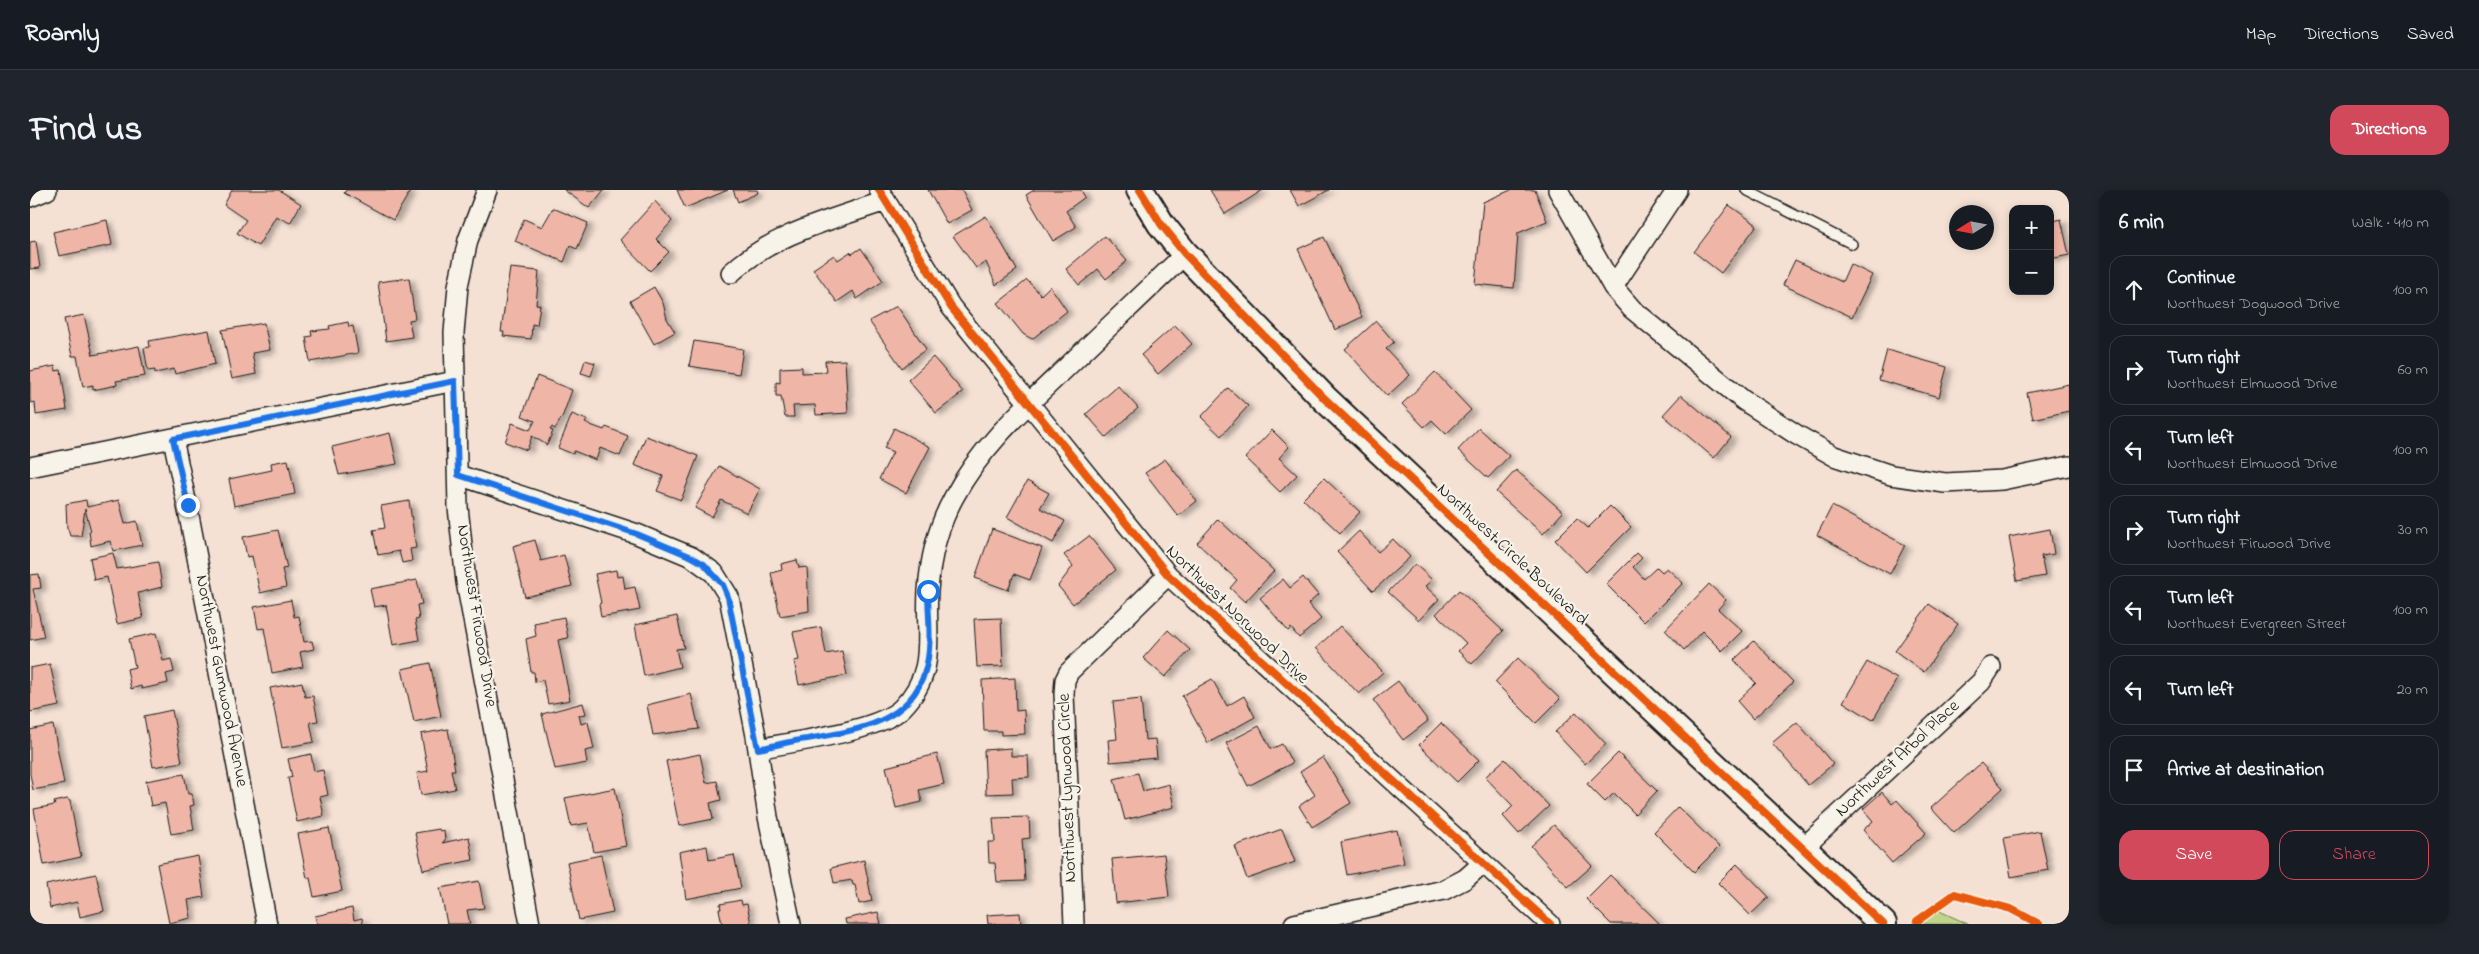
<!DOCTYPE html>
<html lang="en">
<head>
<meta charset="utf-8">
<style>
	:root { --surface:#171b24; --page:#20242c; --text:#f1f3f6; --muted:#9ea1a6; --line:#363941; --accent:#d1495b }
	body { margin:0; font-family:"Indie Flower",sans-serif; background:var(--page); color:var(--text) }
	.controls { position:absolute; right:15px; top:15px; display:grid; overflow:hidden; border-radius:10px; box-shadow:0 2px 8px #0003 }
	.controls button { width:45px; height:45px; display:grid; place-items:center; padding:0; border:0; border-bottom:1px solid var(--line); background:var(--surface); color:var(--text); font:25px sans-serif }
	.compass { position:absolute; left:1919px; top:15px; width:45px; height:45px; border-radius:50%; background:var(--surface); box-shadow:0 2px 8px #0003; rotate:259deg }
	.stop { position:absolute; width:15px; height:15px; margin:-11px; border:4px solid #1a73e8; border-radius:50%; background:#fff }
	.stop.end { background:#1a73e8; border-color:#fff; box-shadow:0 1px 5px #0008 }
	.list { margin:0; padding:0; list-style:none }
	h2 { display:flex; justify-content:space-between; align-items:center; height:65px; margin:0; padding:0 20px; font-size:21px }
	h2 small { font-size:16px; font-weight:400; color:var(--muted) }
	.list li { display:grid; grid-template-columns:32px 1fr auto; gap:15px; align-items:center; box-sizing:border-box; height:70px; margin:0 10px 10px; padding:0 10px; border:1px solid var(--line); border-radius:15px }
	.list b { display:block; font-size:19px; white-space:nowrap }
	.list p { margin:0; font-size:16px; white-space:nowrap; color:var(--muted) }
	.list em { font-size:16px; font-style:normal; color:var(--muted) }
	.actions { display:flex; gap:10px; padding:15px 20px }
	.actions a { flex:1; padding:11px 0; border:1px solid var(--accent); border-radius:15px; text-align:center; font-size:18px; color:var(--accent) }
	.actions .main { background:var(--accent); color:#fff }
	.icon { flex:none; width:28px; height:28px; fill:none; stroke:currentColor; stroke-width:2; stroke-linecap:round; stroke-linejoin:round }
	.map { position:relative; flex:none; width:2039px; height:734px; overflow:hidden; border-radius:15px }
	header { display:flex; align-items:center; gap:30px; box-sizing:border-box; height:70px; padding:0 25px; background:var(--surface); border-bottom:1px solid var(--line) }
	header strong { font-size:24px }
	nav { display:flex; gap:28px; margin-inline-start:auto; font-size:18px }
	.intro { display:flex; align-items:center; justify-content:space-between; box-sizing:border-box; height:120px; padding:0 30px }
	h1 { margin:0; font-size:35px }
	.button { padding:12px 22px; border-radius:15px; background:var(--accent); color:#fff; font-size:18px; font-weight:700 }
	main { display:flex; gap:30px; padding:0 30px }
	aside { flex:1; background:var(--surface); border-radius:15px; box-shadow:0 2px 8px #0003 }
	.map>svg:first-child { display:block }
	.green { fill:#c2d488; stroke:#6f7852 }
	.building { fill:#efb6a7; stroke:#1c1c1c; filter:url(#shadow) }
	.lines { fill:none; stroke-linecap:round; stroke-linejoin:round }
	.lane-casing { stroke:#1c1c1c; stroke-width:12 }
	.street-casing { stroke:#1c1c1c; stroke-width:22 }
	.secondary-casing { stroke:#1c1c1c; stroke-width:30 }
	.lane { stroke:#f7f3e8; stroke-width:9 }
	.street { stroke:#f7f3e8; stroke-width:19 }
	.secondary { stroke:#f7f3e8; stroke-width:26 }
	.cycleway-casing { stroke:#f7f3e8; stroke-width:11 }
	.cycleway { stroke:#e8590c; stroke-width:8 }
	.route { stroke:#1a73e8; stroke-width:6 }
	.labels { text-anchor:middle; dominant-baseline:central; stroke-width:4.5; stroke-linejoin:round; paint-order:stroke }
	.street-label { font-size:18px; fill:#1c1c1c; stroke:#f7f3e8 }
</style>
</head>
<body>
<header>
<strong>Roamly</strong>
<nav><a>Map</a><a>Directions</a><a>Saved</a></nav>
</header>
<div class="intro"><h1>Find us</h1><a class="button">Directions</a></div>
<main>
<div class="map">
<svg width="2039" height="734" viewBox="0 0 2039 734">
	<defs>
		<filter id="shadow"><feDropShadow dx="5.5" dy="3" stdDeviation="2.5" flood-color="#0004"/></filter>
	</defs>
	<rect width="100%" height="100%" fill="#f5e1d4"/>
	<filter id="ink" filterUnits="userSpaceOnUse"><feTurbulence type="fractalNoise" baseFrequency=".02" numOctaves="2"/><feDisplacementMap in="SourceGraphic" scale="10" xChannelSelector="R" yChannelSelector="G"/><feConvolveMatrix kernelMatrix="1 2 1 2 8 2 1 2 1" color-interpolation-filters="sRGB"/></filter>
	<g filter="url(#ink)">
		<!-- green -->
		<path class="green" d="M1905 719 1938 734H1890Z"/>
		<!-- building -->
		<path class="building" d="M202 0H249L271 14 260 33 246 26 228 56 207 43 216 30 194 15Z
			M316 0H381L363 30 314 3Z
			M534 0H574L559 18Z
			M647 0H698L655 18Z
			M703 0H727L728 3 708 12Z
			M898 0H932L942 20 917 34Z
			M1004 0H1051L1055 7 1036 21 1046 37 1023 51 996 5Z
			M1180 0H1233L1195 24Z
			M1260 0H1299L1269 16Z
			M1481 0H1505L1517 31 1488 43 1484 98 1445 94 1453 12Z
			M625 11 642 31 626 49 639 62 620 81 590 50Z
			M1699 15 1727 35 1691 83 1664 62Z
			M523 18 558 33 547 59 540 56 534 72 485 51 494 29 512 37Z
			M956 26 987 80 966 95 956 72 946 78 923 46Z
			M2031 29 2039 65 2020 69V32Z
			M77 30 82 55 29 66 23 42Z
			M1075 46 1097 71 1076 89 1068 79 1049 95 1036 79Z
			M1294 47 1332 127 1305 140 1268 59Z
			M6 51 10 78 0 79V52Z
			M831 58 853 91 827 109 823 101 807 112 783 79 804 65 808 70 820 62 822 64Z
			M1765 70 1812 92 1820 74 1842 85 1822 127 1753 95Z
			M480 78 509 81 506 114 510 115 507 135 502 134 501 149 473 146 474 142H471Z
			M379 88 385 129 379 130 382 147 356 151 348 92Z
			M997 90 1011 105 1020 96 1037 121 1002 149 993 144 968 113Z
			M624 97 633 113 637 129 645 142 624 154 600 111Z
			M867 116 896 159 872 178 839 131Z
			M54 125 63 165 109 156 115 186 86 191 87 195 63 200V195L53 197 47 166H42L34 129Z
			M1346 131 1364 152 1356 159 1380 185 1357 206 1315 159Z
			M318 132 319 137 323 136 328 163 280 172 276 147 282 146 281 141 300 139 299 136Z
			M234 133 240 160 222 163 226 184 202 189 192 140Z
			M1145 135 1162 154 1128 184 1111 165Z
			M179 140 185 174 145 184 144 179 125 183V180L118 181 114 158 120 157 119 151Z
			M664 151 713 159 709 184 659 176Z
			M1857 160 1917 177 1909 207 1849 190Z
			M903 167 933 202 906 223 878 190Z
			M555 170 565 173 561 186 551 183Z
			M815 170 818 223 786 225 785 215 763 216 764 227H755L751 206H746V192L750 193V178L772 177V183L796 182 795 171Z
			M25 176 26 181 31 180 37 220 6 225 5 212 1 213 0 210V181Z
			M1405 182 1441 220 1416 244 1402 230 1394 237 1372 214Z
			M507 186 542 200 533 225 525 239 522 237 520 240 523 241 517 255 502 246 497 260 475 252 482 233 500 240 505 231 492 226Z
			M2039 194V221L2003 229 1997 203Z
			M1088 196 1108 218 1076 247 1056 224Z
			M1198 198 1218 216 1191 246 1171 227Z
			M1651 205 1701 247 1684 268 1633 225Z
			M542 224 557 230 555 233 574 240 576 237 598 246 590 266 570 258 566 270 544 261 543 264 528 258Z
			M864 238 900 257 876 303 849 289 863 262 854 258Z
			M1449 238 1479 266 1458 288 1428 260Z
			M1242 240 1259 257 1249 268 1267 285 1250 302 1215 268Z
			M360 243 367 274 309 285 302 257Z
			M616 246 668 266 651 310 627 301 633 286 604 275Z
			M1135 269 1167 311 1148 326 1115 283Z
			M258 270 265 304 204 316 199 289 242 280 241 273Z
			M689 276 730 299 717 323 691 310 682 327 665 318Z
			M1486 280 1533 322 1513 344 1466 302Z
			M1294 288 1330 322 1310 343 1273 309Z
			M997 291 1019 303 1010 318 1035 331 1023 353 977 327Z
			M56 310 57 317 89 310 95 334 107 331 112 355 83 361 80 351 61 356 59 341H61L55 319 51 346H40L38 339H37L36 314Z
			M379 311 386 358 380 359 382 371 372 373 369 361 348 365 343 340 355 338 351 316Z
			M1580 316 1601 337 1556 382 1525 350 1547 328 1558 338Z
			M1802 316 1875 355 1860 384 1787 345Z
			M1188 329 1244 381 1215 412 1200 398 1207 390 1167 353Z
			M962 339 1012 358 1000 390 984 384 978 400 945 388Z
			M2020 339 2024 364 2011 366 2015 386 1987 391 1979 347Z
			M248 340 257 378 252 379 256 397 230 403 222 366 217 367 213 347Z
			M1329 341 1348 362 1363 349 1380 367 1343 401 1307 362Z
			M1059 346 1086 380 1043 414 1028 396 1043 376 1034 365Z
			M505 350 511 371 534 365 542 396 495 407 483 356Z
			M83 363 87 379 128 372 132 397 108 403 113 428 87 434 77 387 64 390 60 368Z
			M1607 363 1612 368 1603 377 1614 389 1627 377 1632 382 1637 378 1653 393 1614 432 1576 394Z
			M767 370 769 378 777 377 779 421 750 426 741 383 752 380 751 374Z
			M1385 374 1402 390 1395 396 1409 409 1389 430 1358 402Z
			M586 380 587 387 593 386 595 399 605 397 610 420 571 427 569 414 571 413 565 384Z
			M9 384 11 398 3 399 14 447 0 450V385Z
			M1273 387 1288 405 1278 414 1291 429 1269 448 1261 438 1258 441 1230 408 1253 389 1260 398Z
			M387 390 392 414 387 415 389 429 385 430 389 450 363 455 356 415 344 417 340 399Z
			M1679 394 1696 410 1688 419 1712 441 1692 461 1672 441 1654 460 1635 440Z
			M1429 400 1473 441 1442 474 1428 461 1436 453 1406 424Z
			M261 410 264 427 269 426 274 452 282 451 284 459 270 462 273 477 242 483 234 438 228 439 224 417Z
			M1899 414 1928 434 1894 482 1865 461Z
			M647 426 654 458 646 459 650 477 614 486 605 435Z
			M534 427 538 448 528 450 540 510 518 514 513 490 505 492 504 482H501L496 449 506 446 504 433Z
			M971 428 973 476 947 477 944 429Z
			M1310 436 1353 482 1329 504 1286 458Z
			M791 437 796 464 812 461 817 485 769 495 764 471 769 470 763 442Z
			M1138 440 1160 460 1135 487 1113 468Z
			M126 443 133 471 141 469 144 482 136 484 138 493 112 499 111 496 101 499 97 479 105 477 99 449Z
			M1724 451 1763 492 1723 529 1707 511 1726 493 1704 470Z
			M1488 468 1530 509 1506 533 1465 492Z
			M1837 472 1867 489 1843 530 1813 512Z
			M400 473 411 526 384 532 372 479Z
			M20 474 29 516 0 522V478Z
			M985 488 986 521 994 520 995 544 971 545V541H954L952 490Z
			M1182 489 1197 516 1214 506 1225 527 1178 553 1152 506Z
			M1368 491 1398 531 1373 550 1343 510Z
			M272 492 275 507 283 506 288 531 280 532 284 552 252 558 240 498Z
			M661 504 669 539 623 545 617 515Z
			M1111 509 1115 550 1125 549 1127 568 1080 572 1078 550 1087 549 1083 512Z
			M553 513 556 524 549 525 551 534 558 532 564 559 555 561 557 573 525 579 512 524Z
			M142 520 152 572 123 577 114 526Z
			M1546 522 1576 554 1555 574 1525 542Z
			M1767 532 1803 574 1778 595 1742 553Z
			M1411 533 1449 570 1427 592 1389 555Z
			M23 535 34 594 3 600 0 584V540Z
			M1229 536 1241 559 1252 554 1262 573 1218 596 1196 553Z
			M418 539 425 580H421L425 599 391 605 387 583 398 581 391 544Z
			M981 558V566H998L999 587 982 588 983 603 956 604 954 560Z
			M1588 563 1627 601 1605 624 1584 603 1575 612 1557 594Z
			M281 564 284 582 293 580 298 605 290 607 294 626 267 632 258 588 262 587 258 569Z
			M670 564 676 593 687 591 691 610 680 613 683 629 649 636 636 571Z
			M907 564 914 594 889 600 892 612 866 618 856 577Z
			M1293 567 1321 613 1282 637 1269 616 1285 605 1270 582Z
			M1475 569 1519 616 1489 644 1473 626 1483 616 1455 587Z
			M1951 573 1973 598 1924 643 1901 618Z
			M1108 583 1113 601 1139 594 1144 617 1095 630 1084 589Z
			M154 584 158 604H162L164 615 160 616 164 640 141 644 135 613 121 616 116 591Z
			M585 598 596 656 564 662 558 633 541 636 535 608Z
			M1852 602 1862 614 1867 610 1896 643 1862 673 1833 640 1843 631 1833 619Z
			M37 609 40 611 51 667 14 675 4 619 25 615 24 612Z
			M1648 617 1689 657 1664 682 1624 642Z
			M999 627 1000 648 992 649 995 691 967 692 965 673H959L958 652H965L963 628Z
			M1524 635 1562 676 1538 697 1501 656Z
			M299 638 312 701 284 707 280 688H277L268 644Z
			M409 639 410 641 414 640 415 650 412 653 439 647 443 670 393 680 385 643Z
			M1252 639 1265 672 1217 689 1205 656Z
			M1367 640 1374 673 1317 685 1311 652Z
			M2010 641 2018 680 1981 687 1974 648Z
			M677 656 679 670 704 665 711 698 656 709 649 662Z
			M1134 664 1139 707 1086 713 1082 669Z
			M571 665 583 723 549 730 537 672Z
			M168 666 174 707 158 710 161 728 139 733 127 674Z
			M834 670 842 711 829 714 825 695H823L822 690 804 693 801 678Z
			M1707 674 1739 707 1720 725 1688 693Z
			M66 684 74 721 50 727 47 712 20 718 16 695Z
			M1580 685 1630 734H1581L1556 709Z
			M449 691 454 718 437 720 440 734H417L410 698Z
			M711 710 712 715 717 714 721 734H692L689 719H691L690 714Z
			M322 718 324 730 332 728 333 734H287L285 726Z
			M848 722 851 734H816L815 729Z
			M990 723 991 734H958L957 725Z"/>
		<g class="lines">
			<!-- lane casing -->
			<g class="lane-casing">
				<path id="lane" d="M1716 0 1822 54"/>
			</g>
			<!-- street casing -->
			<g class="street-casing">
				<path id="street" d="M457 0 438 50 428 96 424 143 428 317 436 392 500 734
					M849 0 921 117 1138 385 1520 734
					M1528 0 1583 97 1602 119 1713 210 1767 245 1804 266 1861 285 1915 293 1972 290 2039 276
					M0 7 17 0
					M701 83C744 43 801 30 855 11
					M1583 97 1647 0
					M143 249 157 315 237 734
					M0 277 425 191
					M428 285 607 344 662 367 684 383 699 407 726 546 738 627 761 734
					M728 559C764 551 848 542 872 518 908 482 895 446 898 401 900 369 908 336 924 307 951 256 996 216 1037 177 1076 139 1116 102 1155 64
					M1772 659 1951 492 1961 477
					M1044 734 1034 504 1035 490 1039 482 1138 385
					M1264 734 1414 700 1435 689 1452 674"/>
			</g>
			<!-- secondary casing -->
			<g class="secondary-casing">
				<path id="secondary" d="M1110 0 1131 34 1155 64 1295 209 1853 734"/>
			</g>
			<!-- lane -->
			<use href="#lane" class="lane"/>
			<!-- street -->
			<use href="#street" class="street"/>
			<!-- secondary -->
			<use href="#secondary" class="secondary"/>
			<!-- cycleway casing -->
			<g class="cycleway-casing">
				<path id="cycleway" d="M849 0 921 117 1138 385 1520 734
					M1110 0 1131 34 1155 64 1295 209 1853 734
					M1887 731 1925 704 1981 719 2009 734"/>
			</g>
			<!-- cycleway -->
			<use href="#cycleway" class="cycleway"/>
		</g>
	</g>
	<g class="lines" filter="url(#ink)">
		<!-- route -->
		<path class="route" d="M158 315 143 249 425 191 428 285 607 344 662 367 674 374 693 395 698 407 728 559C744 556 760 551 777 549 823 541 880 534 895 481 903 456 898 427 898 401"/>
	</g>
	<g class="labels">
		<!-- street labels -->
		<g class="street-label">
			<text transform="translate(1482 365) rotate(43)">Northwest Circle Boulevard</text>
			<text transform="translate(1207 425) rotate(44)">Northwest Norwood Drive</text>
			<text transform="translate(446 426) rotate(81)">Northwest Firwood Drive</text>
			<text transform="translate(191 491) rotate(79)">Northwest Gumwood Avenue</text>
			<text transform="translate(1868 569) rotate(-43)">Northwest Arbol Place</text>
			<text transform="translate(1038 598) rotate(-92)">Northwest Lynwood Circle</text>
		</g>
	</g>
</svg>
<div class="controls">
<button>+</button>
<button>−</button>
</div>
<svg class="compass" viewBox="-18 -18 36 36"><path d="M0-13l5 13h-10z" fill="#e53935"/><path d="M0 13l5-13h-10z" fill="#9ea1a6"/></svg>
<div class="stop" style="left:898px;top:401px"></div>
<div class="stop end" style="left:158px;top:315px"></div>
</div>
<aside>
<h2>6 min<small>Walk · 410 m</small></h2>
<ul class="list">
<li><svg class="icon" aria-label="ahead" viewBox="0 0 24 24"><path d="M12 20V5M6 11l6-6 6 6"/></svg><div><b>Continue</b><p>Northwest Dogwood Drive</p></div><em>100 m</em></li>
<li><svg class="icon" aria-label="right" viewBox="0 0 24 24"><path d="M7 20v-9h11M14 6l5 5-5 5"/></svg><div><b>Turn right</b><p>Northwest Elmwood Drive</p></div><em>60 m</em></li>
<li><svg class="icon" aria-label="left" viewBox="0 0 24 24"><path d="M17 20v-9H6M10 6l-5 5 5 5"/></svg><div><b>Turn left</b><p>Northwest Elmwood Drive</p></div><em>100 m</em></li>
<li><svg class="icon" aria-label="right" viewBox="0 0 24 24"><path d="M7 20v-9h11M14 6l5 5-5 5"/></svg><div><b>Turn right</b><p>Northwest Firwood Drive</p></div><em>30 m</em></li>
<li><svg class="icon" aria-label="left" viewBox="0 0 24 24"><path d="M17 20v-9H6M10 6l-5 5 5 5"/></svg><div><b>Turn left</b><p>Northwest Evergreen Street</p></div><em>100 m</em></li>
<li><svg class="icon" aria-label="left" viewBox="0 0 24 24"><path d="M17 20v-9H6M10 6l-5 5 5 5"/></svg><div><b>Turn left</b></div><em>20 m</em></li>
<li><svg class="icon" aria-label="arrive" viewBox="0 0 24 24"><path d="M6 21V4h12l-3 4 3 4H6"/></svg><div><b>Arrive at destination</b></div></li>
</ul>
<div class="actions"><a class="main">Save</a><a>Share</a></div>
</aside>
</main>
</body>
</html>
